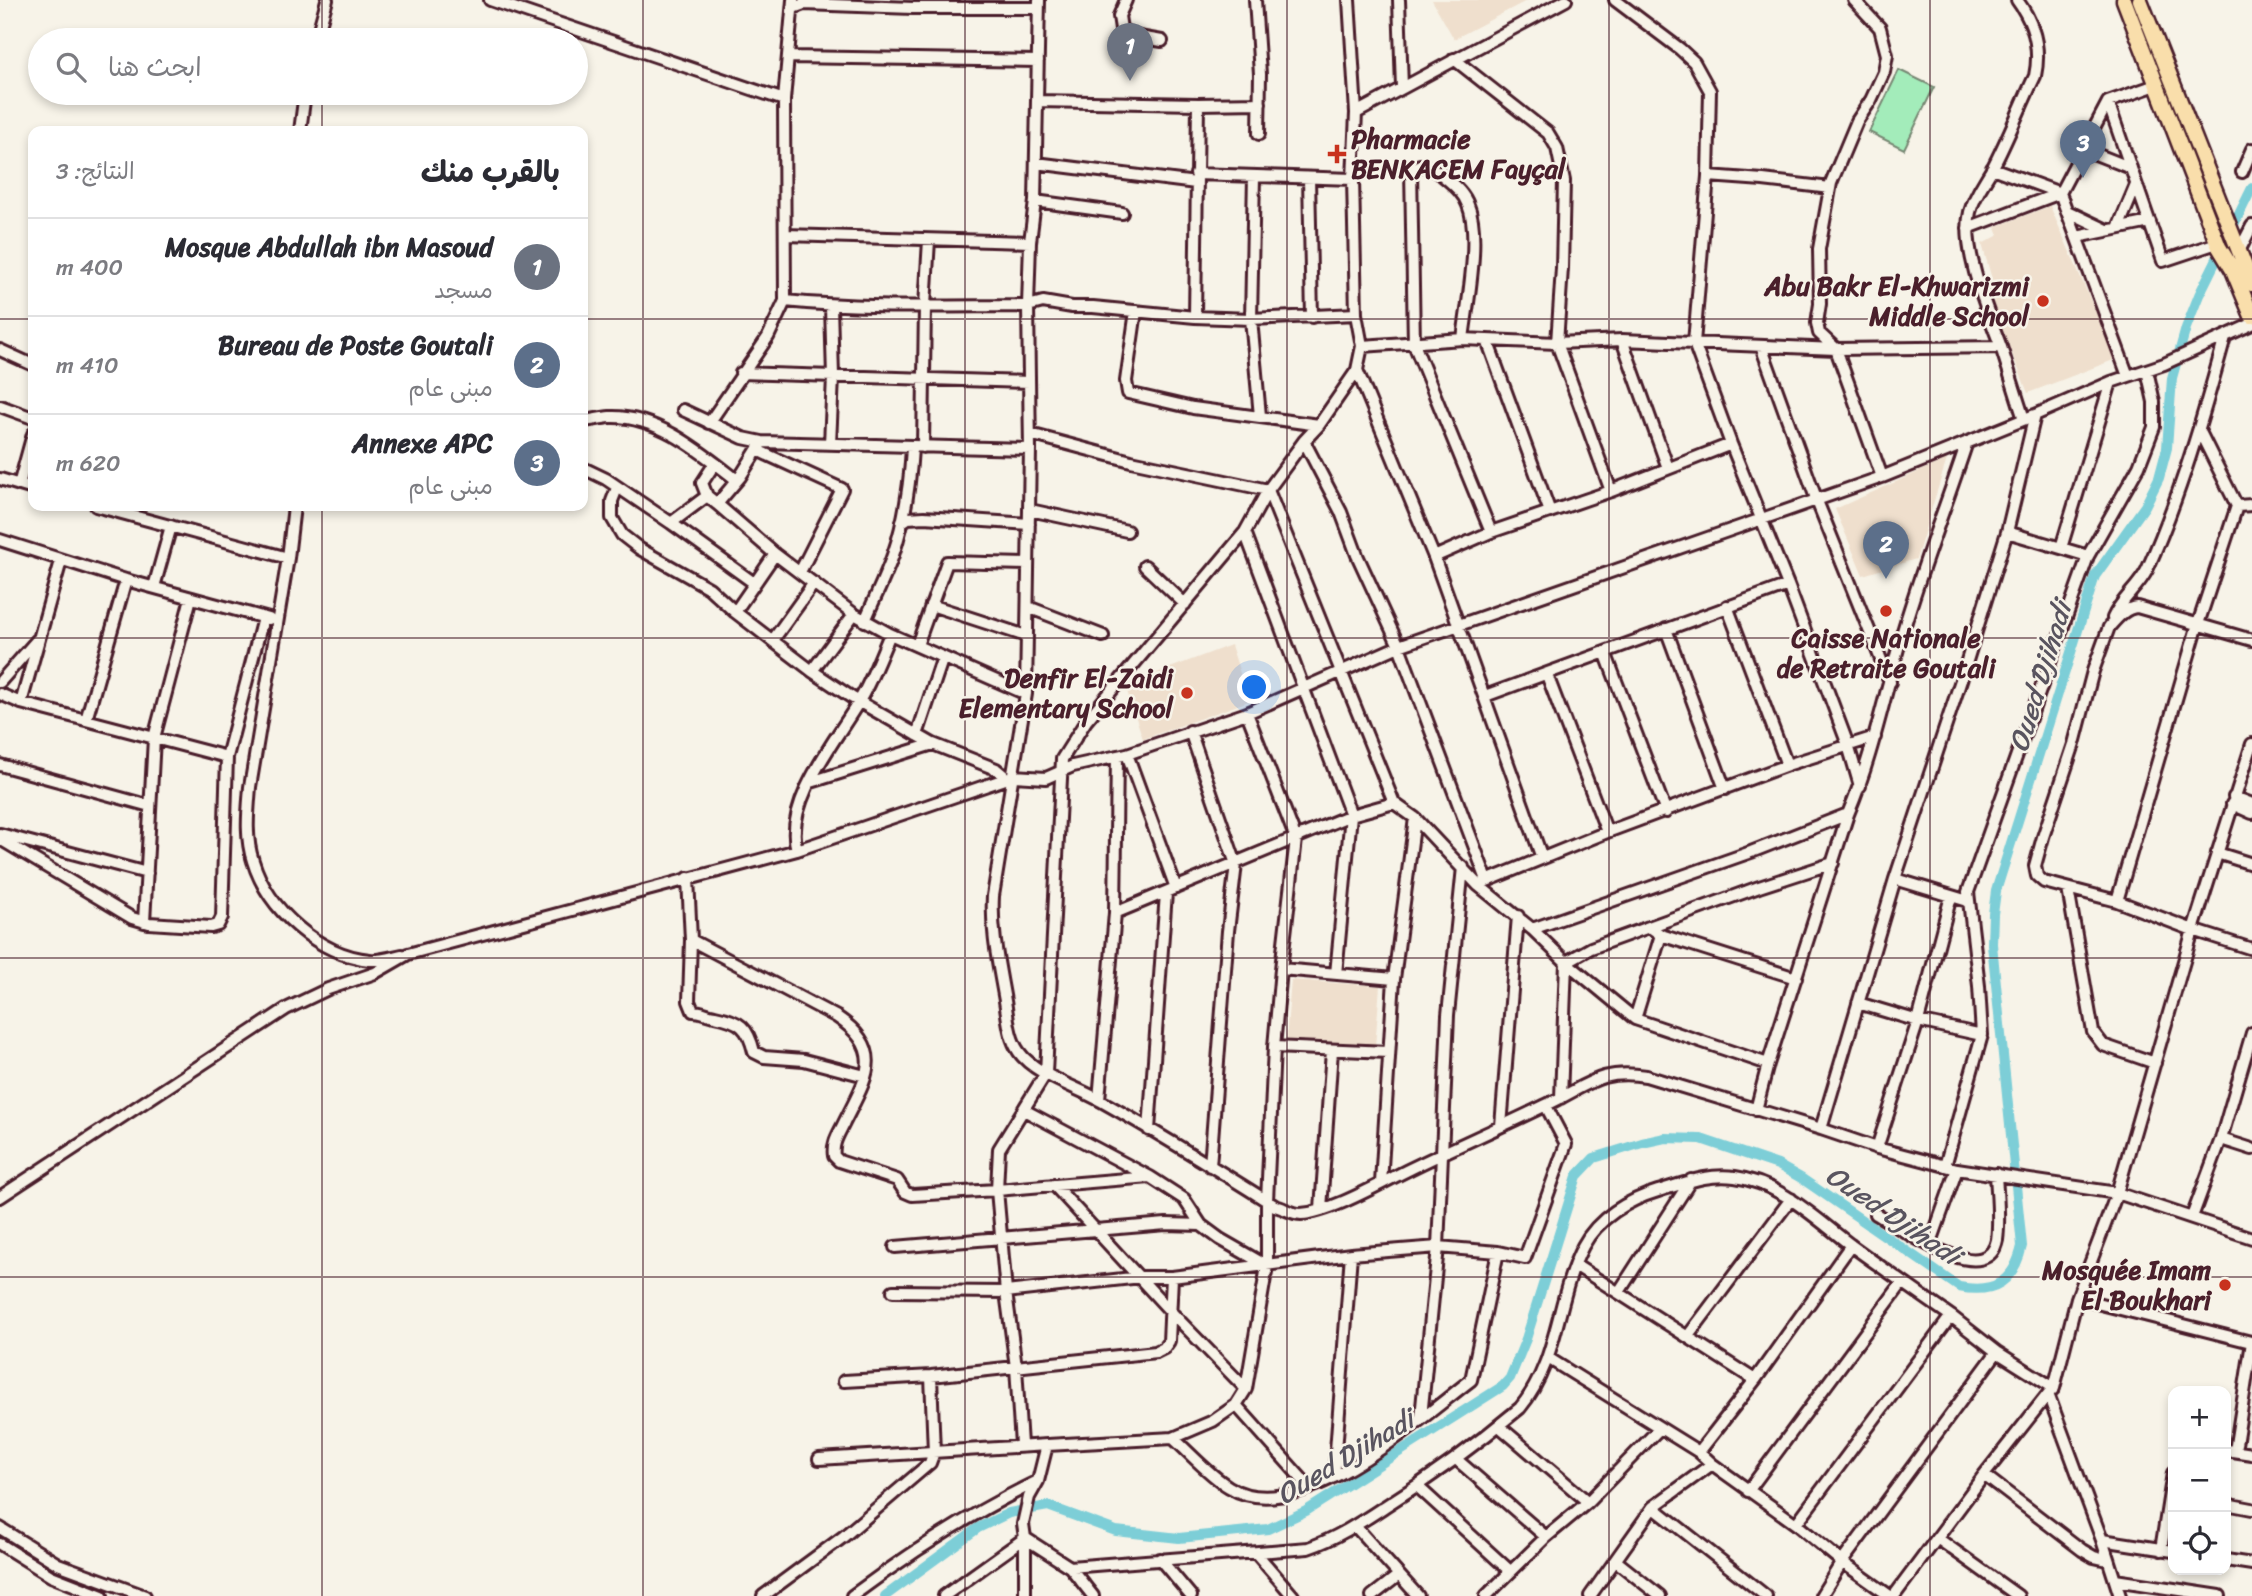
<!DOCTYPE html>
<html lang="ar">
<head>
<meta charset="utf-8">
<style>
	:root { --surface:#fff; --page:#f2f2f3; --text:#2b2b33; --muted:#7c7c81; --line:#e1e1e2; --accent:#c8321e }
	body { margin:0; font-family:Sriracha,"Playpen Sans Arabic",sans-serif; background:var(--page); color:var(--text); direction:rtl }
	.controls { position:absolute; right:21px; bottom:21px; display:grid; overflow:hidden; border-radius:14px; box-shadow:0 4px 10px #0003 }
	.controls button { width:63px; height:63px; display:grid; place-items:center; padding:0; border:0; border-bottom:2px solid var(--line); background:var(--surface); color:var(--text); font:35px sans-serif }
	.you { position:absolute; left:1255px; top:688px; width:24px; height:24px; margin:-18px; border:5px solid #fff; border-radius:50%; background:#1a73e8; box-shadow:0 0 0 10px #1a73e833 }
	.badge { display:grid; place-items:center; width:46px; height:46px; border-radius:50%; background:var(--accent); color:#fff; font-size:23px; font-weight:700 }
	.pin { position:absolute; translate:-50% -58px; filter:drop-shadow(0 2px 4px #0008) }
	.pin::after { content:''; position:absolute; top:37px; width:24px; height:21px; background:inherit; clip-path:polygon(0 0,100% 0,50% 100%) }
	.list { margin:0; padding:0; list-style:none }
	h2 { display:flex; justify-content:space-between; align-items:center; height:91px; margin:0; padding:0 28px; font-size:30px }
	h2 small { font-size:23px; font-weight:400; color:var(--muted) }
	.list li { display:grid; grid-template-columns:46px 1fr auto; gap:21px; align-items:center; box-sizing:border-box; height:98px; padding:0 28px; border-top:2px solid var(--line) }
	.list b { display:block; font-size:26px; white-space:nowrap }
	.list p { margin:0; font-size:23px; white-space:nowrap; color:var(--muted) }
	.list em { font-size:23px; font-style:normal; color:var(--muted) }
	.icon { flex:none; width:38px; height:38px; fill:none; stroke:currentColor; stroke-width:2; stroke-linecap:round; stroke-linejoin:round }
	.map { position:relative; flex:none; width:2252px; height:1596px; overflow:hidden; direction:ltr }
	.search { position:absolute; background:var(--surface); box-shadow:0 4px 10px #0003; left:28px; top:28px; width:560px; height:77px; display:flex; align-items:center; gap:18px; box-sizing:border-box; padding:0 24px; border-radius:38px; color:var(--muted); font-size:26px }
	.panel { position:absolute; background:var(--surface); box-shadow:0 4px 10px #0003; left:28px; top:126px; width:560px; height:385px; border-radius:14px; direction:rtl }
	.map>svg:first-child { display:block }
	.built { fill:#efdfcd }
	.green { fill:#a3ecba; stroke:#768672; stroke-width:2 }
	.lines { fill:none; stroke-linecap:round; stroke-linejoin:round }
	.canal { stroke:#7dced7; stroke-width:10 }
	.minor-casing { stroke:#4a1f2b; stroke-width:16 }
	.major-casing { stroke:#4a1f2b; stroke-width:19 }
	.minor { stroke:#f7f3e8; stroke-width:10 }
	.major { stroke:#f9deab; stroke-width:14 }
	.grid { fill:none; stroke:#4a1f2b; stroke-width:2; stroke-opacity:0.55 }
	.poi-dot { fill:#c8321e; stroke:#f7f3e8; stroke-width:2.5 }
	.labels { text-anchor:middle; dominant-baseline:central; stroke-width:5; stroke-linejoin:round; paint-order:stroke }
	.poi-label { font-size:26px; font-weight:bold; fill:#4a1f2b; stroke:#f7f3e8; text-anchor:end }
	.water-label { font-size:28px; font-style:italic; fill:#59545f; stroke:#f7f3e8 }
</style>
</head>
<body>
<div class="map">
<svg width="2252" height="1596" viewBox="0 0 2252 1596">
	<rect width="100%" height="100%" fill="#f7f3e8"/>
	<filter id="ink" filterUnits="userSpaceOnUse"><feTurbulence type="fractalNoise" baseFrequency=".0143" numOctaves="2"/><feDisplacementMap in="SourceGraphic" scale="14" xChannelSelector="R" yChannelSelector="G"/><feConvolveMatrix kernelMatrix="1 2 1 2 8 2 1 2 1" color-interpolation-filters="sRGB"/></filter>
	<g filter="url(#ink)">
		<!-- built -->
		<path class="built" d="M1432 0H1528L1454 39Z
			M2050 206 2116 359 2028 393 1992 304 1997 297 1982 244 1999 235 1995 227Z
			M1947 459 1916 559 1863 575 1835 509Z
			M1231 645 1249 701 1143 739 1125 685Z
			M1291 980 1380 986 1375 1047 1286 1041Z"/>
		<!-- green -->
		<path class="green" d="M1899 70 1934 87 1904 149 1869 132Z"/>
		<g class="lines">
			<!-- canal -->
			<path class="canal" d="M885 1596 978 1528 1009 1513 1048 1506 1116 1531 1179 1538 1268 1529 1306 1511 1503 1386 1510 1378 1526 1339 1577 1176 1594 1158 1642 1143 1665 1138 1701 1139 1778 1165 1801 1178 1959 1287C1995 1294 2014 1281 2022 1246L1992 944 1993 914 1996 891 2095 576 2145 506 2159 478 2167 448 2172 378 2186 328 2199 295 2252 188"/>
			<!-- minor casing -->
			<g class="minor-casing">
				<path id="minor" d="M490 0 784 100
					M1039 0 1035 201 1030 242 1028 306 1030 449 1026 694 993 896C991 932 999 966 1005 1001 1008 1019 1009 1038 1019 1052 1034 1074 1079 1088 1101 1101 1160 1134 1218 1170 1275 1206 1284 1208 1292 1214 1301 1214 1332 1212 1381 1183 1410 1169 1455 1147 1501 1127 1546 1105 1586 1087 1599 1068 1646 1076L1821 1129 1877 1148 1957 1169 2117 1193 2252 1238
					M1126 0 1119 16 1121 29 1133 36 1162 41
					M1255 0 1260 74 1259 134
					M1399 0 1402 88
					M1615 0 1680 49 1694 62 1710 91 1708 176 1694 343 1731 444 1788 585 1848 745 1860 786
					M1854 0 1880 28 1887 55 1884 72 1871 100 1857 121 1831 183 1819 249 1820 304 1817 323 1819 333 1836 349 1882 477
					M2017 0C2034 23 2041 48 2035 76 2020 107 2008 139 1992 169 1984 183 1974 196 1970 212 1961 249 1988 312 2001 347 2009 371 2016 395 2024 419
					M793 8 804 4 913 8H1038
					M316 40 327 0
					M789 57 1038 61
					M1454 59 1548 133 1557 148 1564 181 1562 268 1557 343 1611 491
					M2156 85 2108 102 2163 261 2217 243
					M1037 101 1198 104
					M1356 113 1566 0
					M300 131 305 93
					M2083 149 2131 168
					M1036 163 1196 183
					M1992 168 2060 193
					M2242 172 2252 149
					M1196 174 1353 179
					M1254 176 1251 319 1260 416
					M1708 176 1763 180 1830 188
					M1309 178 1312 317
					M2060 193 2128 376
					M1035 201 1122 213
					M2067 211 2107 230
					M1968 228 2060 193 2108 102
					M2118 228 2136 185
					M785 235 1030 242
					M2077 237 2150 222
					M2238 253 2252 226
					M785 301C866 309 947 306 1028 306L1043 302 1072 307H1093L1195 317 1251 319 1356 314
					M1136 311 1126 381 1128 393 1193 408 1319 425
					M1195 317 1198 104 1260 103
					M1463 339C1467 305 1481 235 1468 205 1464 194 1456 187 1448 180 1439 172 1431 167 1420 165L1411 169 1414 344 1491 532
					M1487 340 1550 512
					M1622 340 1668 468
					M1362 346 1463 339 1557 343 1622 340 1836 349 2001 347
					M1761 346 1817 501 1890 682
					M0 350 33 365
					M1357 370 1434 557 1542 858
					M741 373 1029 382
					M0 406 33 418
					M683 410 743 438 762 442 1030 449
					M583 421C592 420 601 418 610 417 658 415 702 453 737 480
					M709 423 768 337 785 301 784 100 793 0
					M2199 430 2237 506 2252 505
					M1030 434 1131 461 1268 490 1394 803
					M1304 441 1341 512 1357 555 1399 646 1487 880
					M762 442 740 477 717 504 775 554 854 614 890 634 1026 694
					M830 444 833 377 831 306
					M923 447 925 306 929 240
					M757 450 842 489 800 572
					M583 468 606 479 671 523 754 583
					M0 479 33 489
					M19 485 33 434
					M617 488 612 501V518L622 535 640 549 709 588 735 612 812 671 851 697 933 744 996 769 1008 779
					M707 496 702 483 715 463
					M96 506 288 558
					M294 506 288 558 250 787C248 812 245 837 253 861 268 910 319 955 370 960 380 961 392 957 402 955
					M1030 510 1127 531
					M902 522 908 518 924 517 1029 524
					M671 523 707 496 717 504
					M1245 532 1351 815 1336 974
					M2007 532 2088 556
					M0 540 126 580 269 619
					M2061 548 2111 382
					M1434 557 1491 532 1611 491 1731 444
					M1145 566 1185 604
					M154 587 171 526
					M931 605 1026 636
					M1727 606 1787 765
					M1028 607 1103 636
					M735 612 775 554
					M2113 618C2121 599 2138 588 2147 570 2180 497 2204 414 2225 337
					M865 621C874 599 885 578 893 555 905 520 910 484 912 448
					M1666 629 1725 789
					M773 640 814 583
					M2252 640 2137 607C2125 608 2117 618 2109 627L2093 671 2074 744 2043 837 2035 866 2037 876 2044 882 2117 901 2193 930 2252 949
					M917 645 947 562 1027 564
					M1605 652 1666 812
					M812 671 854 614
					M1547 675 1607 832
					M0 682 37 640
					M0 694 21 703 227 757
					M1485 696 1788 585
					M21 703 61 561
					M86 720 126 580
					M1190 731 1236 864 1228 931 1210 1166
					M917 735 943 657
					M1127 754 1176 888
					M0 765 150 806
					M811 782 933 744
					M2234 797 2252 804
					M2232 804 2252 813
					M0 834 147 873
					M0 839 132 918 149 923 211 927 218 925 222 917 227 757 263 618
					M797 850C783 804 836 740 858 703 871 682 880 657 890 634
					M2217 853 2252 864
					M688 878 691 940 689 1001 693 1011C702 1011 707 1015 715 1016 740 1021 748 1027 754 1052L764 1057 804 1060 865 1076
					M1895 879 1968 901
					M1484 882 1607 832 1787 765 1875 737
					M2068 889 2093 1032 2103 1045 2155 1063
					M2117 901 2198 624 2237 506
					M1115 913 1351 815 1394 803 1415 818 1478 885 1532 929 1751 852 1848 814
					M144 922 154 738 191 598
					M1651 928 1661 935 1796 978
					M1532 929 1566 962 1635 1019 1768 1064
					M691 940 837 1017C888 1051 865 1080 843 1125 838 1135 832 1144 834 1156L839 1161 897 1180 905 1192 912 1195 997 1190 1150 1177
					M1281 969 1394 979
					M1858 1003 1918 1021 1982 1035
					M1635 1019 1661 935
					M1274 1047 1388 1052
					M1561 1098 1566 962 1591 948 1759 887 1833 863
					M1099 1100 1115 913 1117 756
					M1024 1110 1150 1177 1184 1199 1201 1225 1220 1239 1267 1266
					M1756 1110 1768 1064 1848 814C1871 760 1883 702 1899 645 1918 577 1945 509 1967 442
					M1501 1126 1518 916
					M1821 1129 1895 879 1961 680 2007 532 2035 415
					M1149 1130 1166 893
					M2221 1139 2252 1149
					M1877 1148 1918 1021 1951 896
					M1945 1166 1982 1035 1979 986 1968 892 2088 556 2139 466 2154 427V402L2147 370
					M1381 1183 1394 979 1415 818
					M1054 1185 1171 1312 1246 1389
					M0 1197 286 1009 328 989 375 973 408 954 797 850 1014 776 1046 778 1073 766 1127 754 1247 713 1399 646 1882 477 2035 415 2111 382 2164 364 2252 324
					M1321 1209 1332 1050
					M1876 1214C1899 1227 1987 1291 1997 1240 2000 1219 1997 1195 1996 1174
					M2192 1217 2221 1139 2252 1033
					M1930 1245 1957 1169
					M895 1247 1166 1224 1201 1225
					M1498 1252 1525 1258 1566 1144 1546 1106
					M1575 1265 1755 1380
					M893 1291 1006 1292 1016 1367 1021 1445
					M1619 1292 1691 1180
					M2077 1298 2251 1342
					M1688 1336 1791 1199
					M1548 1358 1699 1452 1712 1464 1796 1524 1842 1562 1890 1596
					M844 1381 931 1376 1156 1352 1164 1348 1169 1341 1172 1277
					M1236 1405 1310 1488
					M1421 1417 1438 1247 1448 1015 1463 867
					M1499 1426 1588 1502
					M1173 1438C1191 1454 1209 1475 1229 1487 1298 1530 1418 1420 1471 1380L1498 1252 1438 1247 1351 1254 1172 1277H1141L1006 1292 997 1190 999 1149 1046 1073 1062 759 1086 721 1245 532 1268 490 1304 441 1319 425 1357 370 1362 346 1356 314 1353 179 1356 113 1349 0
					M2226 1450 2252 1454
					M2235 1451 2252 1342
					M1699 1452 1755 1380 1851 1245
					M819 1459 1047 1445
					M1456 1459 1546 1537
					M1984 1475 2082 1550 2094 1557 2107 1560
					M1334 1477 1351 1254
					M1417 1486 1510 1571
					M1748 1491 1902 1283
					M2226 1504 2252 1509
					M1653 1507 1766 1596
					M1796 1524 1951 1316 1997 1352 2054 1388
					M1355 1526 1418 1596
					M0 1528 58 1564 145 1596
					M1025 1538 1070 1567 1093 1596
					M1937 1538 2018 1596
					M2102 1540 2173 1551
					M0 1544 51 1576 102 1596
					M2161 1550 2173 1473
					M1256 1553 1293 1596
					M1160 1559 1191 1596
					M2226 1560 2252 1564
					M1616 1561 1660 1596
					M1070 1567 1308 1548C1335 1539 1360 1523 1384 1507 1432 1477 1477 1444 1520 1408 1559 1361 1556 1298 1583 1246 1598 1218 1628 1200 1658 1191 1683 1184 1707 1173 1735 1177 1781 1183 1816 1219 1852 1246 1885 1270 1918 1293 1951 1316
					M2115 1580 2220 1596
					M763 1596 843 1537 930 1463 934 1452 931 1376
					M852 1596C911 1552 970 1514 1036 1482
					M944 1596 1025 1538
					M1025 1596V1538L1023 1524 1029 1497 1038 1481 1047 1445 1173 1438 1213 1421 1236 1405 1246 1389 1267 1266V1201L1274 1047 1281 969 1296 839 1247 713
					M1372 1596 1399 1575
					M1486 1596 1546 1537 1588 1502 1660 1428
					M1590 1596 1653 1507 1712 1464
					M1821 1596 1842 1562 1997 1352
					M1894 1596 1984 1475 2048 1394
					M2120 1596 2102 1540 2048 1394 2054 1388 2077 1298 2117 1193 2193 930 2252 744"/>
			</g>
			<!-- major casing -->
			<g class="major-casing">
				<path id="major" d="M2124 0 2219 247 2233 270 2252 316
					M2140 0 2252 284"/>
			</g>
			<!-- minor -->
			<use href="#minor" class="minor"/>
			<!-- major -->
			<use href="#major" class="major"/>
		</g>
	</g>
	<!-- grid -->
	<path class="grid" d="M322 0V40M643 0V1596M965 0V1596M1287 0V1596M1609 0V1596M1930 0V1596M322 93V131M0 319H33M583 319H2252M322 506V1596M0 638H2252M0 958H2252M0 1277H2252"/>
	<!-- markers -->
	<g class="poi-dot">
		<path d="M1333.5 143.5h7v7h7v7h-7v7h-7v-7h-7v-7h7z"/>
		<circle cx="2043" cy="301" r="7"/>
		<circle cx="1886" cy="611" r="7"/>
		<circle cx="1187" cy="693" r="7"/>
		<circle cx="2225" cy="1285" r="7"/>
	</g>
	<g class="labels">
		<!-- poi labels -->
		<g class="poi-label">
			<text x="1351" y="139" text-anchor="start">Pharmacie<tspan x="1351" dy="30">BENKACEM Fayçal</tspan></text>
			<text x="2029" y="286">Abu Bakr El-Khwarizmi<tspan x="2029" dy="30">Middle School</tspan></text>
			<text x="1886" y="638" text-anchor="middle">Caisse Nationale<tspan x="1886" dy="30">de Retraite Goutali</tspan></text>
			<text x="1173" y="678">Denfir El-Zaidi<tspan x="1173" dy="30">Elementary School</tspan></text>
			<text x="2211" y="1270">Mosquée Imam<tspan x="2211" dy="30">El Boukhari</tspan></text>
		</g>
		<!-- water labels -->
		<g class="water-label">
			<text transform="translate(2040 677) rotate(-73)">Oued Djihadi</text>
			<text transform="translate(1893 1215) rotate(34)">Oued Djihadi</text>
			<text transform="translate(1345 1457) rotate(-31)">Oued Djihadi</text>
		</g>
	</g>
</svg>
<div class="controls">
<button>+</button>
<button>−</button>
<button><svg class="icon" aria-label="locate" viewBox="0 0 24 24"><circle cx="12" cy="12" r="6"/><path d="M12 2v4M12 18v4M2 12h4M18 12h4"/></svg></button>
</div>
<div class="you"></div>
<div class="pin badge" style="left:1130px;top:81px;background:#6b7280">1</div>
<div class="pin badge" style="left:1886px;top:579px;background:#5c6f8a">2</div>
<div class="pin badge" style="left:2083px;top:178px;background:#5c6f8a">3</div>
<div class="search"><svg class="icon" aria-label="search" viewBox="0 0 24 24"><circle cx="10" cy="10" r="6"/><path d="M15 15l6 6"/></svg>ابحث هنا</div>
<section class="panel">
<h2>بالقرب منك<small>النتائج: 3</small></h2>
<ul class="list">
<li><span class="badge" style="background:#6b7280">1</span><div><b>Mosque Abdullah ibn Masoud</b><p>مسجد</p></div><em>400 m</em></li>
<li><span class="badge" style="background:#5c6f8a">2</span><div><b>Bureau de Poste Goutali</b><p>مبنى عام</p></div><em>410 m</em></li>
<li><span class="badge" style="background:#5c6f8a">3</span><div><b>Annexe APC</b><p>مبنى عام</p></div><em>620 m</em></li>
</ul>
</section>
</div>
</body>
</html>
